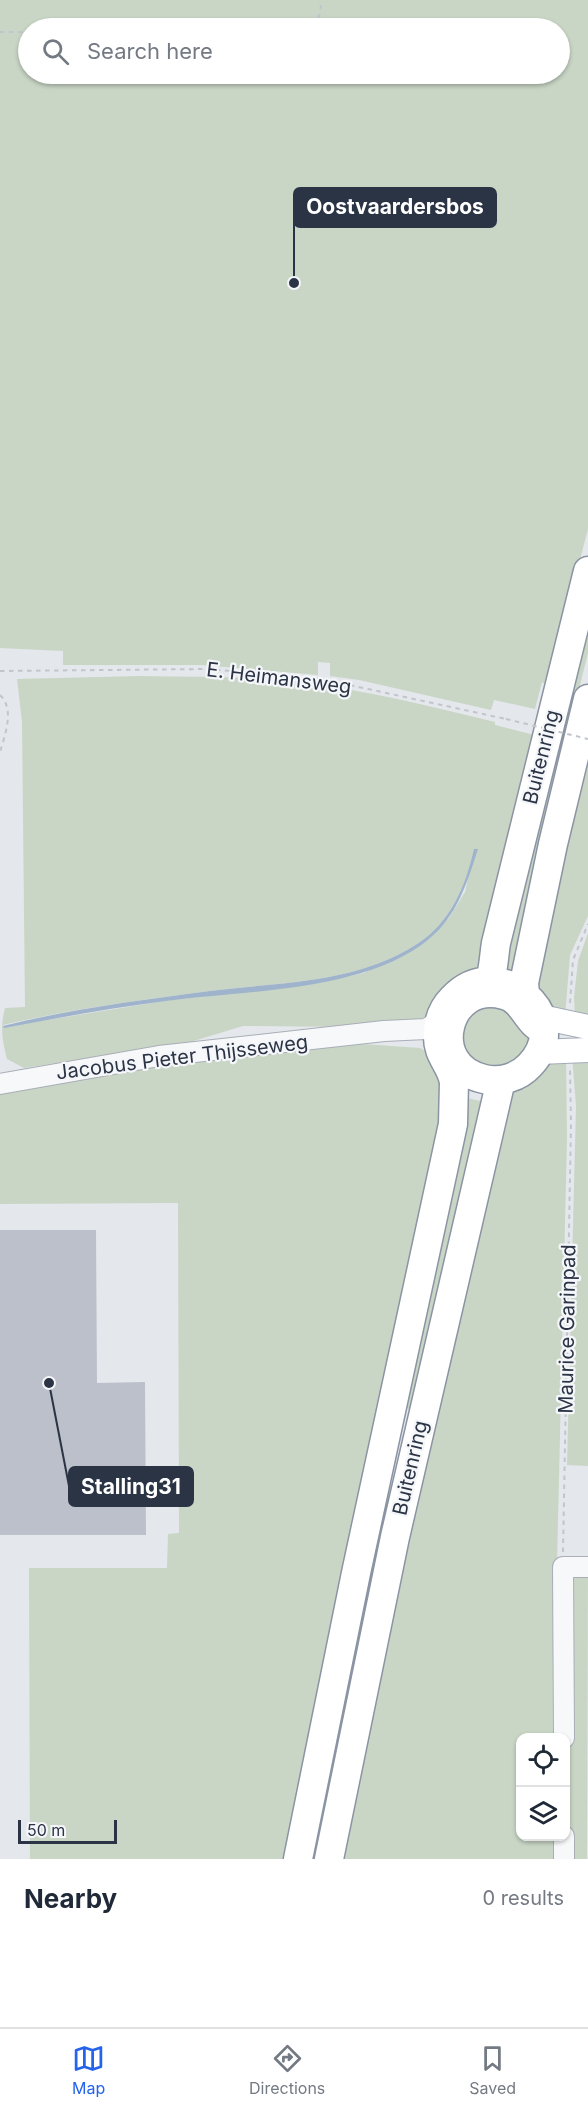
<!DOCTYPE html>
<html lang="en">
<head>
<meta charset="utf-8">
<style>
	:root { --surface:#fff; --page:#f2f2f3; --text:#1f2937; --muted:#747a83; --line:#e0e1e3; --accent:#2563eb }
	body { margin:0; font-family:Inter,sans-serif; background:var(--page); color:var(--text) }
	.controls { position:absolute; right:18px; bottom:18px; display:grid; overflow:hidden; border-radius:12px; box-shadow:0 2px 4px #0004 }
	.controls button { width:54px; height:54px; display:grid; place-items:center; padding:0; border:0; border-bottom:2px solid var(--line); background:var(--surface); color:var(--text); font:30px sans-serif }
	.scale { position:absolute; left:18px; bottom:15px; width:99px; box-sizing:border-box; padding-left:6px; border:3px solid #2b3445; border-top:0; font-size:16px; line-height:21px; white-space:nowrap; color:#2b3445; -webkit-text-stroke:4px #f4f6f9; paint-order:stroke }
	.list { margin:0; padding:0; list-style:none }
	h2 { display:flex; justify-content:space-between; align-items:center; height:78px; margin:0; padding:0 24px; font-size:26px }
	h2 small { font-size:20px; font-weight:400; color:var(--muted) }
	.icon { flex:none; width:33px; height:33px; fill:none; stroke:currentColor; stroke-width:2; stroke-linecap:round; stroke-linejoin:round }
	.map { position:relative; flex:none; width:588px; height:1859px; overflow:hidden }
	.search { position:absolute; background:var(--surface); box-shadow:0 2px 4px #0004; left:18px; right:18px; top:18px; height:66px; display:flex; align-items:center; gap:15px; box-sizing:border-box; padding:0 21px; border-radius:33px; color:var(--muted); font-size:22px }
	.sheet { height:168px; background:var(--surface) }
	nav { display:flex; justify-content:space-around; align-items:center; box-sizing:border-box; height:84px; border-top:2px solid var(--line); background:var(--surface); font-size:16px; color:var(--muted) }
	nav a { display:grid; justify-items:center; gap:3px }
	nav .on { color:var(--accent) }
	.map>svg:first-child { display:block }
	.green { fill:#c9d6c5; fill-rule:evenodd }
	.water { fill:#9fb4cc }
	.building { fill:#bbc0ca }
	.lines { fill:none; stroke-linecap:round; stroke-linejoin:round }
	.minor-casing { stroke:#a9aeb7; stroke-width:22 }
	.major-casing { stroke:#a3abb8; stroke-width:26 }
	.highway-casing { stroke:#8b94a3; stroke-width:31 }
	.path { stroke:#c2c5cb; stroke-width:2; stroke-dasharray:4.5 4.5; stroke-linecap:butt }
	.minor { stroke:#f7f8fa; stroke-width:20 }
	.major { stroke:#fff; stroke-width:24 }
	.highway { stroke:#fff; stroke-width:28 }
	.path-bridge { stroke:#c2c5cb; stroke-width:2; stroke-dasharray:4.5 4.5; stroke-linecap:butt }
	.labels { text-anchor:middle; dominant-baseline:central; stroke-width:4.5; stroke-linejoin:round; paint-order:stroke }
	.street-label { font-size:20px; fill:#2b3445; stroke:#f4f6f9 }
	.leader { fill:none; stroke:#2b3445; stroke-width:2 }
	.callout-dot { fill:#2b3445; stroke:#f4f6f9; stroke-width:2 }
	.callout { fill:#2b3445; stroke:#2b3445; stroke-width:2 }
	.callout-label { font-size:21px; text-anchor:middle; font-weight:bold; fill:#fff }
</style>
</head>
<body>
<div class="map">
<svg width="588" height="1859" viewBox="0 0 588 1859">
	<rect width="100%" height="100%" fill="#e4e7ec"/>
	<!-- green -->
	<path class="green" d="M0 0H588V529L547 686 542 682 535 709 494 700 491 710 359 680 330 676V663L318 662V675L202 665H63V651L0 648ZM28 28H560V74H28Z
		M588 592V653L569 729 554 725Z
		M139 676C192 677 246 676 299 682 365 690 430 706 495 722V725L538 736 479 964 468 979 432 1011 423 1018 404 1022 353 1027 243 1026 187 1043 24 1068 7 1059C2 1039 0 1028 5 1008L25 1007 22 722 17 679ZM474 850 465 892 449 918 429 939 364 973 323 982 164 1001 4 1027 3 1025C71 1009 141 1000 210 991 280 982 355 984 417 944 451 922 465 887 474 850Z
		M588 734V916L570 955 565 1017 555 1015 533 987Z
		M550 741 569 745 518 978 495 974Z
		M588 933V1019H575L574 997 578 961Z
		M490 1007C519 1011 511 1022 529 1038 508 1111 415 1029 490 1007Z
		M363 1044 420 1048 427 1052 447 1084 289 1859H30L29 1568H167L168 1534 179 1533 178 1203 0 1204V1092L22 1087 262 1051Z
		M572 1055 588 1056V1466L567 1465 576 1106Z
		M566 1056 567 1138 557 1563 555 1737 520 1738V1836L556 1837 557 1859H339L500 1102 546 1061Z
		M467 1098 489 1103 413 1410 398 1406Z
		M588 1571 587 1859H566L565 1687 571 1575Z"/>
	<!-- water -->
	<path class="water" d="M474 849H478C467 883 457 916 429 939 365 992 246 990 166 1001 111 1008 57 1018 4 1028L3 1026C70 1009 141 1000 210 991 280 982 355 984 417 944 451 922 465 887 474 849Z"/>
	<!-- building -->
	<path class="building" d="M0 1230H96L97 1383 145 1382 146 1535H0Z"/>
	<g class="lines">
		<!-- minor casing -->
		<g class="minor-casing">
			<path id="minor" d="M0 1084 159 1056 384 1031 426 1029 440 1020
				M564 1738 563 1567H588
				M564 1836V1859"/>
		</g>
		<!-- major casing -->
		<g class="major-casing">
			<path id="major" d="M540 1014 546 1018 588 1027
				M539 1052 588 1050"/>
		</g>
		<!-- highway casing -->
		<g class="highway-casing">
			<path id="highway" d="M481 994C494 982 493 961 496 943L588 571
				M525 994 524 983 553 844 588 699
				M298 1859 356 1573 453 1124 454 1082C451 1064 437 1056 438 1035 438 1021 443 1008 453 998 498 950 576 1017 530 1065 519 1077 501 1083 484 1079 425 1066 446 979 504 995 524 1000 526 1023 544 1030
				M329 1859 395 1537 501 1080"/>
		</g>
		<!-- path -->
		<path class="path" d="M286 28C310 28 321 28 321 0
			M0 32H28
			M0 671 208 669 322 679 506 719
			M0 695C15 709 5 735 0 752
			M570 1003 573 960 588 924
			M563 1552 571 1124 570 1069"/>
		<!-- minor -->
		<use href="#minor" class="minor"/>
		<!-- major -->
		<use href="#major" class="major"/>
		<!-- highway -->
		<use href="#highway" class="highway"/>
		<!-- path-bridge -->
		<path class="path-bridge" d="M506 719 588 739"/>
	</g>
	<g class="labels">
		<!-- street labels -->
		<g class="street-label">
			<text transform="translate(279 678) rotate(7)">E. Heimansweg</text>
			<text transform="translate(541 757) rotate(-76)">Buitenring</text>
			<text transform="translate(182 1057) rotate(-7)">Jacobus Pieter Thijsseweg</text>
			<text transform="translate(567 1329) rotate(-89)">Maurice Garinpad</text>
			<text transform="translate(410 1468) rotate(-77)">Buitenring</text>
		</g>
	</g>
	<!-- callouts -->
	<path class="leader" d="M294 283L294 207M49 1383L69 1486"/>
	<g class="callout-dot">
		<circle cx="294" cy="283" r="6"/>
		<circle cx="49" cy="1383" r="6"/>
	</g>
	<g class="callout">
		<rect x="294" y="188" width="202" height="39" rx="6"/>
		<rect x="69" y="1467" width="124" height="39" rx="6"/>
	</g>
	<g class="callout-label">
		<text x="395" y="214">Oostvaardersbos</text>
		<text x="131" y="1494">Stalling31</text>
	</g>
</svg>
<div class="controls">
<button><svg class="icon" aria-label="locate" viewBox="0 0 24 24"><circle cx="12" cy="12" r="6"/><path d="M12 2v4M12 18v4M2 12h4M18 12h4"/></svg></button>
<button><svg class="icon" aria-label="layers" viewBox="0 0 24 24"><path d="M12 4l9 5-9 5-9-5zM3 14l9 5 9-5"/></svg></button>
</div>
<div class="scale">50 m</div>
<div class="search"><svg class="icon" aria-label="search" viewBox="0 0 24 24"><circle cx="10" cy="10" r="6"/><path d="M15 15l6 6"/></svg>Search here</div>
</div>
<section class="sheet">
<h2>Nearby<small>0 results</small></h2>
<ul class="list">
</ul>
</section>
<nav>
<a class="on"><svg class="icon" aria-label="map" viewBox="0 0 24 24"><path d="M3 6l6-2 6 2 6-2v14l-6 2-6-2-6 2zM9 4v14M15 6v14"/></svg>Map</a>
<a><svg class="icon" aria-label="directions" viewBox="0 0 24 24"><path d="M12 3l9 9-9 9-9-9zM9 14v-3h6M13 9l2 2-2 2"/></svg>Directions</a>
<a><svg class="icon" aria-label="saved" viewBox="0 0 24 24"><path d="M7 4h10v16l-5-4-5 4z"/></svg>Saved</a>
</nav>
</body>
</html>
